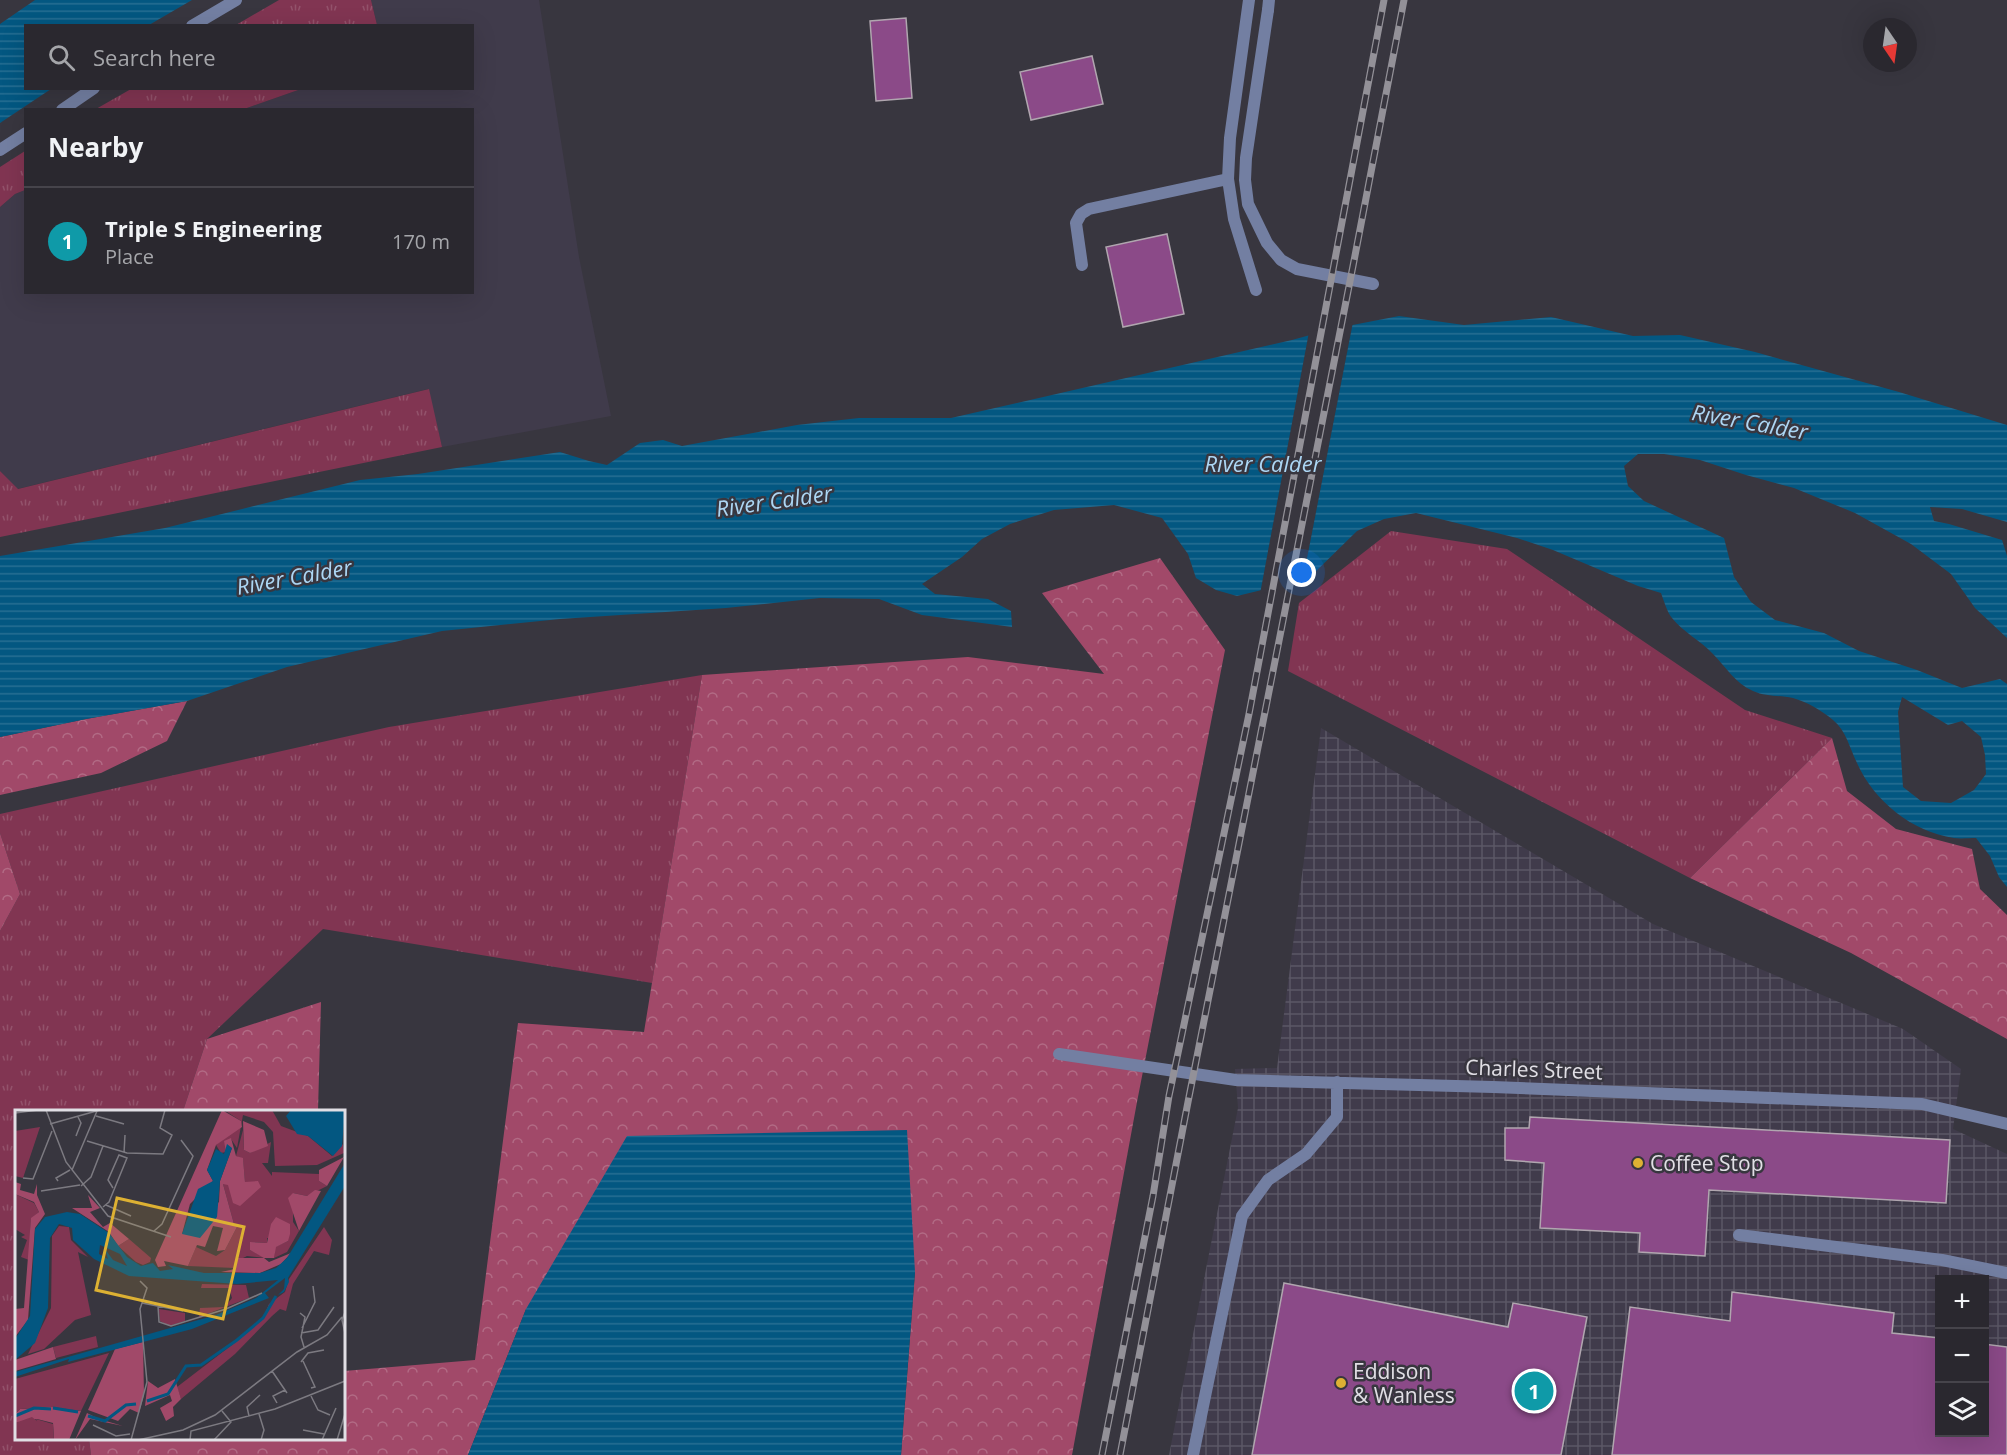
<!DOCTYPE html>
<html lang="en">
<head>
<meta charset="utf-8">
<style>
	:root { --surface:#2a282f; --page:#323037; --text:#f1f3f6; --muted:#a5a6aa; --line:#46444b; --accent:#8c9099 }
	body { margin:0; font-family:"Open Sans",sans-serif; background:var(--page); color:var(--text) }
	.controls { position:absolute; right:18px; bottom:18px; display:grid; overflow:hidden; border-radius:0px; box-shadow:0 6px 24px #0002 }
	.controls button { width:54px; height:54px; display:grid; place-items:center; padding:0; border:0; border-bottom:2px solid var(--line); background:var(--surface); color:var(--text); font:30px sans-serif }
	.compass { position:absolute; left:1863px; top:18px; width:54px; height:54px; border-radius:50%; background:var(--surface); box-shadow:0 6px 24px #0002; rotate:167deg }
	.you { position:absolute; left:1302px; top:573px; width:21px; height:21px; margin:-15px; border:4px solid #fff; border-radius:50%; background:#1a73e8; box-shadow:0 0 0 9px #1a73e833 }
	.badge { display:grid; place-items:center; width:39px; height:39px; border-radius:50%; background:var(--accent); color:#fff; font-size:20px; font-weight:700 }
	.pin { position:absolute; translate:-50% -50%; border:3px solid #fff; box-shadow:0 2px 6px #0006 }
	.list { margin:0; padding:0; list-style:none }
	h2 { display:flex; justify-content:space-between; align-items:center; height:78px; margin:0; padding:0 24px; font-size:26px }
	h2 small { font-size:20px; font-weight:400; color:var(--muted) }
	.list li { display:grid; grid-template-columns:39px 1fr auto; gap:18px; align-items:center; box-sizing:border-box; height:108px; padding:0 24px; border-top:2px solid var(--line) }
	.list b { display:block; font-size:22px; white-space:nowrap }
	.list p { margin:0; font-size:20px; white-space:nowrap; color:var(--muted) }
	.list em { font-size:20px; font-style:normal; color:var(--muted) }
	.icon { flex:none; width:33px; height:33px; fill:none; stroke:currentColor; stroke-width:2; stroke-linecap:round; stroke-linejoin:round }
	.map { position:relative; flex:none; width:2007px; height:1455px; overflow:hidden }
	.search { position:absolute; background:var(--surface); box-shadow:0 6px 24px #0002; left:24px; top:24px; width:450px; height:66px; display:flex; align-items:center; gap:15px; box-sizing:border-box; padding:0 21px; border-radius:0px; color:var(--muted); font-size:22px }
	.panel { position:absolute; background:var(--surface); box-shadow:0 6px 24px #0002; left:24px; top:108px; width:450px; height:186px; border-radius:0px }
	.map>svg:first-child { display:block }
	.built { fill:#403b4b }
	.industrial { fill:url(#industrial-grid); fill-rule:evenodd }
	.grass { fill:url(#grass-tufts) }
	.forest { fill:url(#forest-crowns) }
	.water { fill:url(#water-rules); fill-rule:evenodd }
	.pier { fill:#38363f }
	.building { fill:#8b4a88; stroke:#b0a6af; stroke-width:1.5 }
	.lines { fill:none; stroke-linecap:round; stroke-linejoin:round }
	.service { stroke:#737fa2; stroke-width:12 }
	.minor { stroke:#737fa2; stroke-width:12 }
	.rail-casing { stroke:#939198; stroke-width:7 }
	.rail { stroke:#38363f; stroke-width:4.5; stroke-dasharray:14; stroke-linecap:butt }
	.poi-dot { fill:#ddb133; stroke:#38363f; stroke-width:2 }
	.labels { text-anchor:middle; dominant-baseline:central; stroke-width:5; stroke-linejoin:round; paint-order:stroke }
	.street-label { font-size:21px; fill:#e1dfe5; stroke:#38363f }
	.poi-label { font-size:21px; fill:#e1dfe5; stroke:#38363f; text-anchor:start }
	.water-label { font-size:22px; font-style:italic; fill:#acd6f4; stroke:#38363f }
	.inset-river { fill:none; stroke:#035781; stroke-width:3 }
	.inset-road { fill:none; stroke:#7c7a81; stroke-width:1.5 }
	.view { fill:#ddb133; fill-opacity:0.15; stroke:#ddb133; stroke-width:3 }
	.inset-edge { fill:none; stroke:#e1dfe5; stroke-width:3 }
</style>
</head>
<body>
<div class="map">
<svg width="2007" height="1455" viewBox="0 0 2007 1455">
	<defs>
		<pattern id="industrial-grid" width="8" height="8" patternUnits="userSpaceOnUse" patternTransform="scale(1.5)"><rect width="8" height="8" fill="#403b4b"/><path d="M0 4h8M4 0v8" fill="none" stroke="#5b5765"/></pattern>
		<pattern id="grass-tufts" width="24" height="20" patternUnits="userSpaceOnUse" patternTransform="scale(1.5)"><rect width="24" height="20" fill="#813552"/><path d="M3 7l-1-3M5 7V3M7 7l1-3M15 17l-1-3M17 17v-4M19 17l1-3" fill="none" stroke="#93526b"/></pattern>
		<pattern id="forest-crowns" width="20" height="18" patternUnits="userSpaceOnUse" patternTransform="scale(1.5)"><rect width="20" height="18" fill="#a14969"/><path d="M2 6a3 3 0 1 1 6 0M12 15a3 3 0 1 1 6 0" fill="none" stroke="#b26b85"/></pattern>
		<pattern id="water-rules" width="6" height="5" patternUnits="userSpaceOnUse" patternTransform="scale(1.5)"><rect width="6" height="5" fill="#035781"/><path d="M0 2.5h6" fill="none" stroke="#276f93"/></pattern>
	</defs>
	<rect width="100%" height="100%" fill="#38363f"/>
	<!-- built -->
	<path class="built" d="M371 0H539L579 257 611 416 442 447 428 389 17 489 0 471V207L15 194 25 190 26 292H472V110L244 109 301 89 472 88V26L377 25Z"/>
	<!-- industrial -->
	<path class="industrial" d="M1321 728 1653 924 1903 1029 1961 1069 1953 1129 2007 1154V1455H1169L1238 1108 1235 1069 1277 1068ZM1940 1280H1984V1432H1940Z"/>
	<!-- grass -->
	<path class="grass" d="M279 0H371L377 25H236Z
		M131 89V88L301 89 244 109H96Z
		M25 151V190L15 194 0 207V167Z
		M429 389 442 447 0 537V471L18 489Z
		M1391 531 1507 549 1745 710 1832 738 1690 878 1288 671 1299 603Z
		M702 675 652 983 323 929 207 1039 183 1111 16 1112V1438L89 1439 91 1455H0V931L20 894 0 833V814L389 727Z"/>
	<!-- forest -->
	<path class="forest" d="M1160 558 1225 650 1137 1102 1072 1455H901L915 1272 526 1309 468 1455H91L89 1439 344 1438V1371L475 1360 518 1023 644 1032 702 675 968 657 1104 674 1042 593Z
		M187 701 167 741 101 773 0 795V737L86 719Z
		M1832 738 1847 791 1896 829 1972 849 1980 889 2007 915V1039L1851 953 1690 878Z
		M0 833 20 894 0 931Z
		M321 1002 318 1111H183L207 1039Z"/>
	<!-- water -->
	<path class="water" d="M35 0H192L149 25 26 26V88L51 89 0 123V24Z
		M1399 316 1464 325 1551 317 1633 336 1680 335 1755 352 1899 392 2007 425V522L1962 509 1930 507 1934 521 1949 524 2002 540 2007 556V638L1975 608 1951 574 1911 544 1855 513 1794 488 1746 475 1700 460 1664 454H1638L1624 466 1628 486 1644 501 1724 538 1734 577 1751 602 1775 620 1824 633 1859 651 1917 670 1962 688 2000 679 2007 684V887L1999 877 1990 856 1976 838C1969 838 1961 839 1954 838 1912 832 1874 801 1857 763 1850 749 1846 730 1833 720 1821 710 1807 702 1793 698 1779 695 1766 697 1753 691 1735 683 1726 667 1713 654 1701 641 1683 632 1672 618 1667 612 1664 601 1661 593L1638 586 1553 550 1517 538 1416 513 1384 519 1357 531 1308 579 1237 596 1216 590 1196 578 1188 554 1162 518 1114 505 1054 510 1010 524 982 539 962 557 922 584 935 594 988 599 1011 611 1012 627 922 615 879 599 820 598 726 608 560 619 442 631 287 667 187 701 86 719 0 737V556L165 528 360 480 418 474 560 452 589 461 607 465 640 443 663 440 682 446 797 425 859 418H951L1292 340 1332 329ZM1902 697 1948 725 1962 721 1981 737 1985 755 1986 774 1974 790 1951 803 1921 801 1903 787 1898 712Z
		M907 1130 915 1272 901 1455H468L526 1309 627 1136Z"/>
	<!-- pier -->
	<path class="pier" d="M1353 322 1302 584 1260 594 1309 332Z"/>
	<!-- building -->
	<path class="building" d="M906 18 912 98 876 101 870 21Z
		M1092 56 1103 104 1031 120 1020 72Z
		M1167 234 1184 314 1123 327 1106 247Z
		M1530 1117 1950 1140 1946 1203 1709 1190 1705 1256 1639 1252 1640 1233 1540 1228 1544 1163 1505 1160V1128H1529Z
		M1284 1283 1508 1327 1513 1303 1587 1317 1561 1455H1252Z
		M1732 1292 1894 1313 1892 1333 1940 1338V1432H1984V1344L2007 1347V1455H1612L1630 1307 1730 1321Z"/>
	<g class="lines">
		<!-- service -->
		<path class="service" d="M1249 0 1230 138 1228 179 1234 219 1256 290
			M1268 10 1246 158 1245 180 1248 204 1267 243 1281 260 1297 269 1373 284
			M192 26 236 0
			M62 110 94 88
			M0 150 26 133
			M1082 265 1076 223 1081 214 1089 209 1228 179
			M1059 1054 1236 1080 1493 1087 1922 1104 2007 1124
			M1739 1235 1942 1260 2007 1273
			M1193 1455 1242 1216 1268 1180 1306 1154 1337 1117V1082"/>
		<!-- minor -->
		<path class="minor" d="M1268 10 1269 0"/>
		<!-- rail casing -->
		<g class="rail-casing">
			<path id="rail" d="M1102 1455 1153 1196 1169 1096 1249 714 1384 0
				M1120 1455 1188 1102 1353 266 1404 0"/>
		</g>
		<!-- rail -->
		<use href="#rail" class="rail"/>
	</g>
	<!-- markers -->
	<g class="poi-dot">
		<circle cx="1638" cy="1163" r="6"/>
		<circle cx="1341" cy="1383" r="6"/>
	</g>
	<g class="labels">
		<!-- street labels -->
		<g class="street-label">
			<text transform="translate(1534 1069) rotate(2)">Charles Street</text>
		</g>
		<!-- poi labels -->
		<g class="poi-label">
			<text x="1650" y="1163">Coffee Stop</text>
			<text x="1353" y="1371">Eddison<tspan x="1353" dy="24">&amp; Wanless</tspan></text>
		</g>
		<!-- water labels -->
		<g class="water-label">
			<text transform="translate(1750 421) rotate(10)">River Calder</text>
			<text x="1263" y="463">River Calder</text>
			<text transform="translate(774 500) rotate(-8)">River Calder</text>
			<text transform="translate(294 576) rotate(-10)">River Calder</text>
		</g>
	</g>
	<!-- overview -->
	<g transform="translate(15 1110)">
		<rect width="330" height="330" fill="#38363f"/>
		<path d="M209 0H257L266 16 293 26 317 46 328 34 329 43 302 55 260 56 258 22 249 12 228 5 222 38 216 29 211 42 206 43 201 35 226 11ZM228 20 229 40 235 43 256 32 253 53H247L257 66V62L304 64V71L312 76 292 86 278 83V112L284 121 272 142 259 148 260 137 273 131 252 128V133L235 132V140L251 148 232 146 220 152V158L173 156 181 137 201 146 210 140 223 115 219 114 208 74 230 72 228 49 221 46ZM0 84 19 93 24 102 16 109 14 150 6 147 12 130 6 127 10 125 0 119ZM44 116 54 117 56 130 73 147 63 142 76 205 60 210 29 239 13 244 36 198 37 126ZM309 117 317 130 314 145 299 141 278 174 271 201 265 199 257 206 220 244 166 289 162 277 222 231 248 208 254 194 270 182 274 169ZM114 129 136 148 135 152 128 155 121 152 103 136ZM187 174 231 175 234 188 184 207 185 198 210 197 217 188 214 178H186ZM144 199 170 203V211L154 216 145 211ZM81 226 83 237 41 248 38 237Z" fill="#813552"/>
		<path d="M207 0 226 11 227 17 201 35 192 60 198 71 175 94 167 124 204 92 205 71 217 38 211 42 209 31 216 28 221 46 228 48 230 72 243 71 246 77 225 96 218 93 213 75 208 74 219 114 223 115 210 140 202 141 208 118 198 116 190 137 182 135 173 156 149 151 151 156 143 157 140 150ZM228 11 249 20 253 36 235 43 229 40ZM329 47 312 76 304 71V60ZM0 72 6 74 5 80 19 84 22 74V85L30 104 20 118 13 210 0 227V199L9 198 16 108 24 102 19 92 0 84ZM300 80 306 81 284 121 273 88 278 83 292 86ZM73 85 85 98 75 102 88 117 95 113 114 129 103 136 94 122 57 98H77ZM261 107 275 114V124L273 131 261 137 259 148H249L254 152 276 143 266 154 245 163 206 162 220 159 223 148H249L235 140V132L252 133 256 114ZM128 232 129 285 124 303 115 299 103 311 73 300 100 239ZM38 237 41 249 0 261V250ZM160 269 166 289 158 297 159 306 151 311 145 298 157 291 155 285 130 296 133 271 143 278ZM37 297 66 301 54 330H39L38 313 22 309 0 313V304L5 299ZM72 303 84 309 108 316 75 309 60 330Z" fill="#a14969"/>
		<path d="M94 243 66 301 37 297 5 299 0 304V269Z" fill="#813552"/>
		<path d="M21 309 38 314 39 330H28Z" fill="#813552"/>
		<path d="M25 17 8 68 0 66V21ZM17 307 28 316V330H0V313Z" fill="#813552"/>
		<path d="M276 0H330L327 36 318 46 293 26 282 24 271 6ZM212 34 217 38 205 71 202 107 185 128 167 124 183 79 198 71 192 60 201 39 209 44ZM330 53V76L273 168 274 172 269 182 263 185 269 179 270 168 250 183 254 188 177 219 53 252 54 249 0 267V262L201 205 241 188 263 170 222 174 114 166 79 149 58 130 57 118 44 114 35 128 33 198 20 233 0 250V229L15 206 20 119 30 107 52 102 65 104 94 123 112 147 126 156 138 153 145 161 158 159 153 155 189 163H245L261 158 272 148ZM85 135 105 144 112 156 98 150 90 139 93 149 84 144Z" fill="#035781" fill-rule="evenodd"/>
		<path class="inset-river" d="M132 291 153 284 171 256 186 255 222 230 248 208 261 186M38 298 63 302M0 306 19 298 36 299M73 306 90 311 111 295 121 294"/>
		<path class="inset-road" d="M31 0 51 52 93 106 156 127M0 3 23 0M81 6 109 14M35 14 85 0M61 26 66 13 63 7M72 31 112 43 148 44 157 25 145 18 150 0M109 43 110 25M57 60 82 1M8 68 18 69 37 21M43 71 41 68 55 60M66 76 76 67 88 36M26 81 65 75M91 95 116 106M88 97 94 92 112 48 104 45 93 70 98 78M139 121 147 114 178 46 166 30M127 193 168 201M143 196 144 212 156 216 211 199 247 183M330 202 327 210 330 223M285 203 290 207 286 227 289 237M287 218 300 192 298 176M286 223 303 220 319 197M288 251 300 277 296 278M286 252 293 243 309 240M257 261 272 283M296 286 303 300 315 305M262 293 258 286 270 280M244 304 249 320 246 330M234 306 232 297 245 285M78 315 101 326 115 324M288 320 309 324M116 330 132 272 125 199 132 178 125 171M123 330 168 320 200 305 282 242 312 225 327 207M175 330 176 321 260 299 330 271M199 330 216 312 207 301M307 330 321 298M322 330 330 304"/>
		<path class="view" d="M102 88 229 117 208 209 81 180Z"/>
		<rect width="330" height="330" class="inset-edge"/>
	</g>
</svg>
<div class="controls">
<button>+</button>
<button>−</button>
<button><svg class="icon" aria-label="layers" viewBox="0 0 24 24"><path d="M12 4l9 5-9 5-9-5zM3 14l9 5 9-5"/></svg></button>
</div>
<svg class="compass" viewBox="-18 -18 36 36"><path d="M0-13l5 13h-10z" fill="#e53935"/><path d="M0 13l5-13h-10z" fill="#a5a6aa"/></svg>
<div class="you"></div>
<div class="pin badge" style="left:1534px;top:1391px;background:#0f9aa8">1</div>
<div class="search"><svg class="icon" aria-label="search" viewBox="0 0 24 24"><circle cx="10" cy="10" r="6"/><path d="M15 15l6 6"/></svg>Search here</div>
<section class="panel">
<h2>Nearby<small></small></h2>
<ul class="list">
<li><span class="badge" style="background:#0f9aa8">1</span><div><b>Triple S Engineering</b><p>Place</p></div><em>170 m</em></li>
</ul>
</section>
</div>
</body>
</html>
